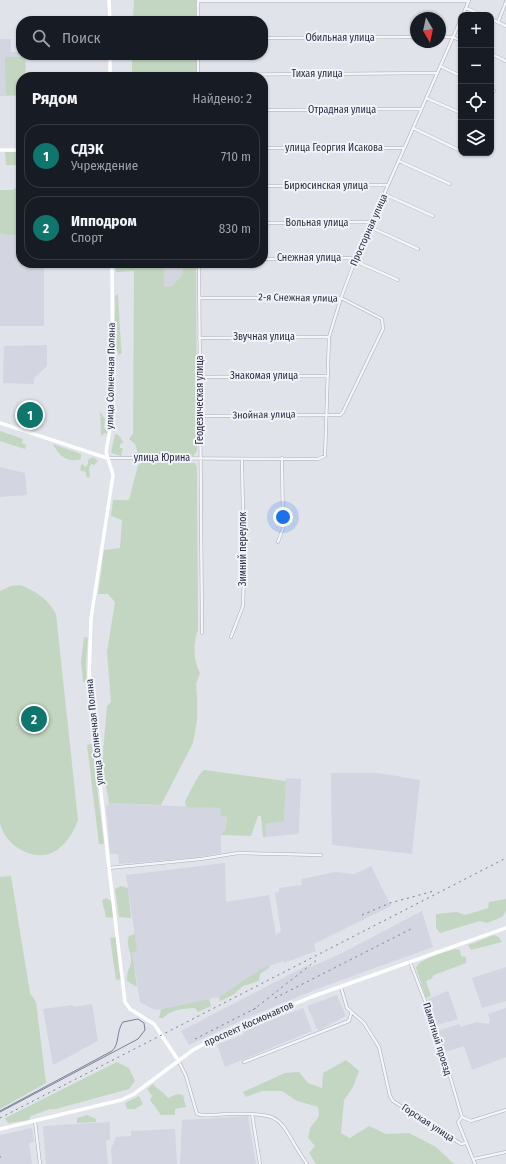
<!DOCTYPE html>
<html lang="ru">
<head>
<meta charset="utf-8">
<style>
	:root { --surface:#171b24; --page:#242831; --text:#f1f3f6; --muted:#9ea1a6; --line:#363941; --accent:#0f766e }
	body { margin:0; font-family:"Fira Sans Condensed",sans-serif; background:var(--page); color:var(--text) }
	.controls { position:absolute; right:12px; top:12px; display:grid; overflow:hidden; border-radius:8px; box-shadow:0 1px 3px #0004 }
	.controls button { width:36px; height:36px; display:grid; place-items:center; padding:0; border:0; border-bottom:1px solid var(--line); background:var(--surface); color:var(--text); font:20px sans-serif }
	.compass { position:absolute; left:410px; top:12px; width:36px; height:36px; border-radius:50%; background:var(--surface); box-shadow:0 1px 3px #0004; rotate:171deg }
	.you { position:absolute; left:283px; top:517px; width:14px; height:14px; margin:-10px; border:3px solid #fff; border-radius:50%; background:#1a73e8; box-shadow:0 0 0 6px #1a73e833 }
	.badge { display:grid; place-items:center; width:26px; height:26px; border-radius:50%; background:var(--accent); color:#fff; font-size:13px; font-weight:700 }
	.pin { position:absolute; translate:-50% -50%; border:2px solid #fff; box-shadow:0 1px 4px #0006 }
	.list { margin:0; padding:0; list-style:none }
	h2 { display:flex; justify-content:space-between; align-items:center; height:52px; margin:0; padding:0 16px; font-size:17px }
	h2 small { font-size:13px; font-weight:400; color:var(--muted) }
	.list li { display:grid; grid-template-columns:26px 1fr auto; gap:12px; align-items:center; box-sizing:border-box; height:64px; margin:0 8px 8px; padding:0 8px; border:1px solid var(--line); border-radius:16px }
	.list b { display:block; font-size:15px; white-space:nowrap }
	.list p { margin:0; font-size:13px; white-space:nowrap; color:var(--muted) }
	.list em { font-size:13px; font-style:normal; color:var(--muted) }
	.icon { flex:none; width:22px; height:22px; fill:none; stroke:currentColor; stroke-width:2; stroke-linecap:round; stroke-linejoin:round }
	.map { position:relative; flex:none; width:506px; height:1164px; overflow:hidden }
	.search { position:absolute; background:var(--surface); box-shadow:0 1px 3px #0004; left:16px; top:16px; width:252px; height:44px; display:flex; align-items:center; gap:10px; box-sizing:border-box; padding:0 14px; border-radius:16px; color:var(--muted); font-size:15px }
	.panel { position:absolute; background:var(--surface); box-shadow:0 1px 3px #0004; left:16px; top:72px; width:252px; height:196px; border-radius:16px }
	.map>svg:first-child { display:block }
	.built { fill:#d3d5e0 }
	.green { fill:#c3d6c1 }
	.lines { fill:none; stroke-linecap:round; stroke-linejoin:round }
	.street-casing { stroke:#aaacb9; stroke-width:3.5 }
	.street { stroke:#f4f5f9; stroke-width:2.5 }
	.secondary { stroke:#fff; stroke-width:3.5 }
	.tram { stroke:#797f96; stroke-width:1 }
	.rail { stroke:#797f96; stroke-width:1; stroke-dasharray:2 4; stroke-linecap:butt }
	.labels { text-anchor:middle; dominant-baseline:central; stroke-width:4; stroke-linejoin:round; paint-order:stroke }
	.street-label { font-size:10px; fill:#282d44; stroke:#f1f3f8 }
</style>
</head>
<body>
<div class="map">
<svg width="506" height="1164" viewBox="0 0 506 1164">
	<rect width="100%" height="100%" fill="#e1e3eb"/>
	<!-- built -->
	<path class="built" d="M0 39H11V52H21V55H26V77H21V96H0Z
		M21 191V263H44V326H0V192Z
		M165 263H183L182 275 172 286 164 287Z
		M47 345V366L34 378V384L3 383 4 346Z
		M0 467 25 473 27 495 0 497Z
		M331 773H379L420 780 412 854 332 845Z
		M286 778 301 779 299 834 266 837 264 824 284 821Z
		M109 803 220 808 227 816 226 828 221 835V853L194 858 119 864 118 854H110L106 806Z
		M225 863 226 902 269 895 276 935 281 932 275 893 279 892V888L302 885 301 879 336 872 354 874 371 866 391 906 314 944 316 951 284 963 283 961 259 970 219 997 155 1010 140 1002 132 951 137 950 126 875Z
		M422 911 433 947 317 989 251 1016 189 1045 181 1031 306 966 311 967 342 953Z
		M506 967V1001L482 1008 472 978Z
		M448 991 458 1019 437 1025 428 999Z
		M337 995 346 1016 319 1030 317 1029 307 1006Z
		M92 1004 98 1041 53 1065 43 1009 73 1005V1007Z
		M303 1008 312 1031 225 1067 217 1045 244 1034 243 1031Z
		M506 1008V1057L472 1070 464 1046 446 1052 438 1031 459 1024 461 1027 476 1022 489 1024 490 1020 488 1014Z
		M248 1116 256 1164H180L182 1120Z
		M110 1122V1140H106L108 1164H46L43 1126Z
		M32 1128 34 1142 29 1143 32 1164H0V1135Z
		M175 1129 177 1164H112L111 1149 116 1137 131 1136V1131Z"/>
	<!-- green -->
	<path class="green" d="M134 0H196V21H133Z
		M132 55H197V77H132Z
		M5 57H25V77H21V95H6Z
		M5 152H21V165H6Z
		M18 187H21V192L18 197 20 209 17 222 21 236 0 233V190H12Z
		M115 263H165L164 287 172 286 182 275 183 263H196L197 451 193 456H139L135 444 129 439 133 434 134 271 116 272Z
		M118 294 121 346 122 353 119 355C111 342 117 312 115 296Z
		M100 412 103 415 100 417 103 416 105 419 104 428 108 430 107 434 105 433 101 436Z
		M0 431 23 439 22 443 26 445 25 449 0 441Z
		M115 434C120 435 122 439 123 443L120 444V448H123L121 456 111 453Z
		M53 444 81 454V459C68 464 58 455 53 444Z
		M93 457 98 461 94 465 91 464 89 468 90 476 88 478 86 476V472L80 470 81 465 83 464 85 467 88 464V460Z
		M143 462 195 463 197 467 198 630C193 643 193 660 200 673L196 684 197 697V720L193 743 161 805 109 803 102 764 107 706 111 702 107 652 115 602 108 594H98L104 550 120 548 122 520 111 516 113 500H129L138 465Z
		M20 585C37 592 47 598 56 614L78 820C74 831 68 842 57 850 36 865 3 845 0 822V591L11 586Z
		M84 637 88 638 86 662 87 681 83 682 81 662Z
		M92 744 104 844H99L87 745Z
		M204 770 286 781 284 821 265 824 266 837H263L261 816H258L251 836 221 835 226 828 227 817 221 816 220 808 186 807 185 801C190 793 197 775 204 770Z
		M11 876 30 993 36 1002 46 1083 0 1109V877Z
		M121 886 128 888 131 918 119 917 115 889Z
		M106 898 112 901 114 918 106 917 102 900Z
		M506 899V911L502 917 487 923 480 921 440 933 436 928V914L457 912 465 915 488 908 489 902Z
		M135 934 137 951 132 952 137 987 127 981C126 970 130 970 131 962 132 952 125 945 129 936Z
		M494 935 499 937 502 942 471 950 468 945Z
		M117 937 122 979 116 980 110 938Z
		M456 949 460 950 461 956 466 957V963L434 975 431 979 426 981 431 996 426 998 416 968C420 958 446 952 456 949Z
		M269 966V968L260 974 259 981 243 986 233 995 220 1001 219 997 259 970Z
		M209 999 211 1006 198 1012 195 1008C183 1009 172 1009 163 1018H159L161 1009Z
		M346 1060 359 1071 353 1087 344 1100 341 1133 350 1138 369 1126 386 1134 409 1133 436 1147 454 1164H316L309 1153 315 1146 308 1138 310 1128 319 1116 318 1107 297 1101 282 1091H262L246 1097 243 1092 285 1073 299 1072 308 1083 322 1088 323 1073Z
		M117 1062 129 1068 135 1081 129 1089 56 1109H50L31 1116 29 1120 8 1123 5 1118Z
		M153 1084C158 1090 164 1092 168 1098L177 1094 183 1095 186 1107 175 1109V1115H161L150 1100 152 1096 147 1089Z
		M139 1096 143 1104 135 1109H127L125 1103Z
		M87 1115 96 1119V1122L77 1123V1118Z"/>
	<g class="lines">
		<!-- street casing -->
		<g class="street-casing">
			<path id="street" d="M198 1H469
				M466 8 482 15
				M463 15 469 0
				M491 19 506 26
				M198 21V0
				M498 22 506 2
				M440 37H453L461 41
				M263 38 416 37
				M491 54 506 61
				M198 55V77
				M440 66 461 76
				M198 75 437 73
				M491 90 494 91
				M426 98 461 113
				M263 110 421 109
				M413 128 461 151
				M263 148H404
				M466 153 468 154
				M399 161 450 184
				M263 186 388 185
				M384 194 433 216
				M263 223 372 222
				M370 227 418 249
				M263 259 356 258
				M355 261 398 280
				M199 263 202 633
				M199 298H341L382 319 383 329 343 412 340 415 200 416
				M199 338 329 337
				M200 377 328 376
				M108 458 318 459 325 456 329 337 341 298 356 258 461 19
				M278 542 283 528 282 458
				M231 637 243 606 244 574 242 459
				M109 868 201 859 238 853 321 855
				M410 962 436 1029 462 1117
				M341 987 347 1008 364 1023 379 1047 390 1096 393 1101 461 1144 466 1143
				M178 1060 186 1076 197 1114C206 1117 218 1114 228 1114 290 1112 276 1120 307 1164
				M244 1062 349 1021 351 1014
				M252 1114 260 1164
				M462 1117 458 1122 475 1164
				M462 1117 471 1121 506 1110
				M35 1121 40 1164
				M474 1159 506 1152"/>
		</g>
		<!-- street -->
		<use href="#street" class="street"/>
		<!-- secondary -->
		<path class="secondary" d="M109 0 110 21
			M110 55V77
			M0 150H21
			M112 263 113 411 106 452 113 475 91 619 89 679 109 868 125 1002 130 1009 154 1024 178 1060
			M0 423 107 458
			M0 1129 121 1100 134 1094 193 1050 223 1034 311 997 506 928"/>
		<!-- tram -->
		<path class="tram" d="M0 1111 112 1051C120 1044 116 1031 123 1022L138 1019 144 1023 145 1030 138 1039 0 1112"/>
		<!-- rail -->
		<path class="rail" d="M362 915 390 903 434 891
			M275 998 413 928
			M253 1010 318 959
			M195 1039 258 1007
			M0 1118 506 858
			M0 1157H1"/>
	</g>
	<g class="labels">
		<!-- street labels -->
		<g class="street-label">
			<text x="340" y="38">Обильная улица</text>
			<text x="317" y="74">Тихая улица</text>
			<text x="342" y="110">Отрадная улица</text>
			<text x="334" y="148">улица Георгия Исакова</text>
			<text x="326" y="186">Бирюсинская улица</text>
			<text x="317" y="223">Вольная улица</text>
			<text transform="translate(369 230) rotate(-66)">Просторная улица</text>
			<text x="309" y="258">Снежная улица</text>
			<text transform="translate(298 298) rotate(1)">2-я Снежная улица</text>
			<text x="264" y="337">Звучная улица</text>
			<text transform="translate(111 376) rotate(-89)">улица Солнечная Поляна</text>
			<text x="264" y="376">Знакомая улица</text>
			<text transform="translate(200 400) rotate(-90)">Геодезическая улица</text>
			<text transform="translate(264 415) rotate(-1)">Знойная улица</text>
			<text x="162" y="458">улица Юрина</text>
			<text transform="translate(243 549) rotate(-90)">Зимний переулок</text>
			<text transform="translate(95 732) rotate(-96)">улица Солнечная Поляна</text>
			<text transform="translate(249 1024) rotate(-24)">проспект Космонавтов</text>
			<text transform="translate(437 1039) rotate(73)">Памятный проезд</text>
			<text transform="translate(428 1123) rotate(33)">Горская улица</text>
		</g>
	</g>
</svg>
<div class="controls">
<button>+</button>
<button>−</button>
<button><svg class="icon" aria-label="locate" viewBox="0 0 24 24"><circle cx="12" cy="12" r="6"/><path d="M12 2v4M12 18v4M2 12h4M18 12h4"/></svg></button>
<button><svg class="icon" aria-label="layers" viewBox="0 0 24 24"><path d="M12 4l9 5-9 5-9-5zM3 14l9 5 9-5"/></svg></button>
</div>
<svg class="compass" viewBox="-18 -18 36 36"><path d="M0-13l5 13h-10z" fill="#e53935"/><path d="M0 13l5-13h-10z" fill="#9ea1a6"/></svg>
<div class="you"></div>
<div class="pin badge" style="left:30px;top:415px">1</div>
<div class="pin badge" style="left:34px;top:719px">2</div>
<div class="search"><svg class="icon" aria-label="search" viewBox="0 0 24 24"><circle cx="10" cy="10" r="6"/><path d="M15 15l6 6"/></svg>Поиск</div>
<section class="panel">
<h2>Рядом<small>Найдено: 2</small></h2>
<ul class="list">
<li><span class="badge">1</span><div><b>СДЭК</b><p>Учреждение</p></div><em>710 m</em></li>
<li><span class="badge">2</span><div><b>Ипподром</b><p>Спорт</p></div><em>830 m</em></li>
</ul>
</section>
</div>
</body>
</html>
